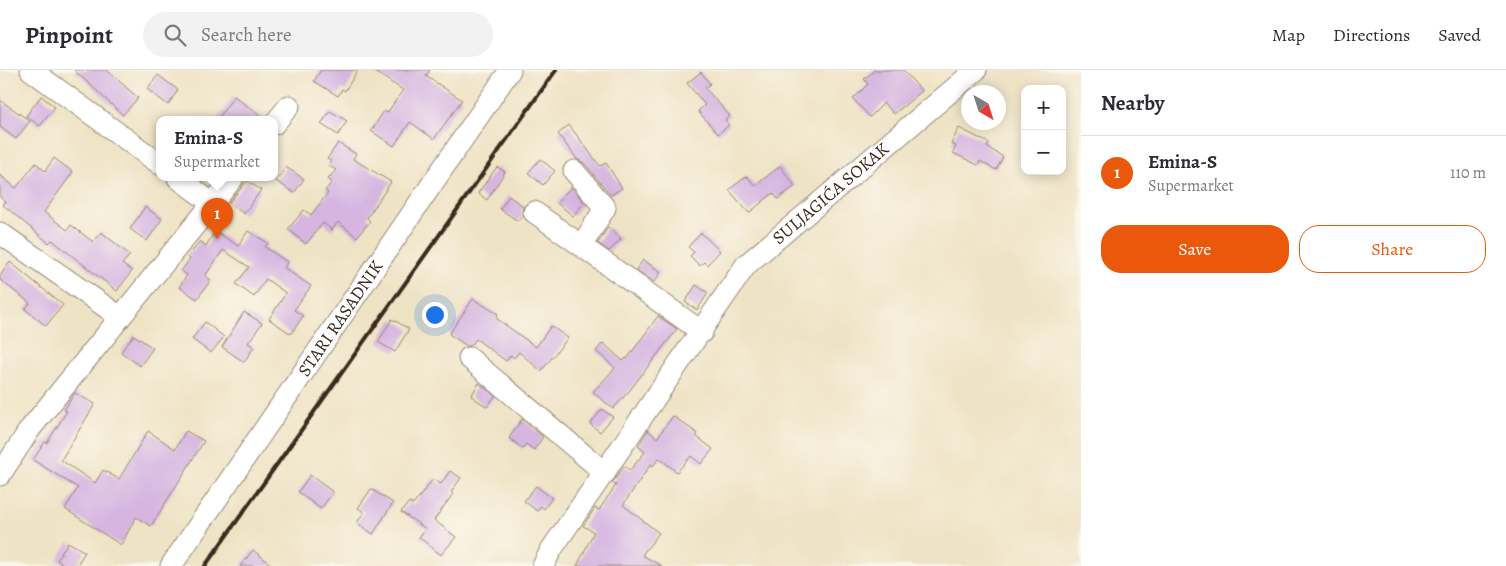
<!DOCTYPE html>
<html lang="en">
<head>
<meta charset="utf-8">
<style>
	:root { --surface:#fff; --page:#f2f2f3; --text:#2b2b33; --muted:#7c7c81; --line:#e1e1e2; --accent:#ea580c }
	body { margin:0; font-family:Alegreya,serif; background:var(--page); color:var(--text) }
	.controls { position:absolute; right:15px; top:15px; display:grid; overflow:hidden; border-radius:10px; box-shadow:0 2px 12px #0003 }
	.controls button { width:45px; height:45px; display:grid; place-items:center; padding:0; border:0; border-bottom:1px solid var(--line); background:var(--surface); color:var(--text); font:25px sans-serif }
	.compass { position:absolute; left:961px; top:15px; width:45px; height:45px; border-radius:50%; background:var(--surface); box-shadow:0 2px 12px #0003; rotate:141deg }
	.you { position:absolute; left:434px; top:244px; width:18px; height:18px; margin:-12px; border:4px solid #fff; border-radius:50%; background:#1a73e8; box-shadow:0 0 0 8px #1a73e833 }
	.badge { display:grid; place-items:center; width:32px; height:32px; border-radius:50%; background:var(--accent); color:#fff; font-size:16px; font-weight:700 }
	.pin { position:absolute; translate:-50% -41px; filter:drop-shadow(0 1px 2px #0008) }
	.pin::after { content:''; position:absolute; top:26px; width:18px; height:15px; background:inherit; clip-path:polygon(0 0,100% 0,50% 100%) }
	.popup { position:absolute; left:156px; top:46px; width:122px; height:65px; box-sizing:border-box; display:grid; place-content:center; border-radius:10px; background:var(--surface); filter:drop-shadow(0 1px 4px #0005); font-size:16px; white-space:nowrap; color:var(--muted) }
	.popup b { font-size:19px; color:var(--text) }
	.popup::after { content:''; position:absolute; left:50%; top:100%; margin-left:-10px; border:10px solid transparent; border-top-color:var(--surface) }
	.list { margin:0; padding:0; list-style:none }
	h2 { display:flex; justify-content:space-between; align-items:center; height:65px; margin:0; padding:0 20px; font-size:21px }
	h2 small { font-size:16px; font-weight:400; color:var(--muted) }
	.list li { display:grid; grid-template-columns:32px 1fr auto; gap:15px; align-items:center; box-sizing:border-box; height:75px; padding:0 20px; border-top:1px solid var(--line) }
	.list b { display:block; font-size:19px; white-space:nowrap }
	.list p { margin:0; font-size:16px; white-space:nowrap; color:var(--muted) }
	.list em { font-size:16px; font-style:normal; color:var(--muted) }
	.actions { display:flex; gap:10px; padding:15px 20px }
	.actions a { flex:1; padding:11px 0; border:1px solid var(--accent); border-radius:20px; text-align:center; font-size:18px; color:var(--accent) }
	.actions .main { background:var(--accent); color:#fff }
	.icon { flex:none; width:28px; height:28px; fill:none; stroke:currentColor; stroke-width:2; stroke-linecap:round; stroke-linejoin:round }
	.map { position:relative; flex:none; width:1081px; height:496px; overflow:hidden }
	header { display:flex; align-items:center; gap:30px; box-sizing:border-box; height:70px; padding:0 25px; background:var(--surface); border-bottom:1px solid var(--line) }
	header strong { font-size:24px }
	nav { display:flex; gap:28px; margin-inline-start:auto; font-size:18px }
	.search { width:350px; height:45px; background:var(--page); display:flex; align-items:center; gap:12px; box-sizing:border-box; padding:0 18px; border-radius:28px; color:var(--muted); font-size:19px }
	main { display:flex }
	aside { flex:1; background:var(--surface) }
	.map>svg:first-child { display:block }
	.building { fill:#d6b5e1 }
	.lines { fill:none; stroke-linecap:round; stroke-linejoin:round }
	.minor-casing { stroke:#958672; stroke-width:23 }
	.minor { stroke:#fff; stroke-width:21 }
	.rail { stroke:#3b2a1e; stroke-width:4 }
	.labels { text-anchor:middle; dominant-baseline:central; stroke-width:4; stroke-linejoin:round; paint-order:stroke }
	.street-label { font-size:18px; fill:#3b2a1e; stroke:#fbf7ec }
</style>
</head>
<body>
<header>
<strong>Pinpoint</strong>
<div class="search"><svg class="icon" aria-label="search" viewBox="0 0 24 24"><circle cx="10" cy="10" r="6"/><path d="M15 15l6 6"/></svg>Search here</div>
<nav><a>Map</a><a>Directions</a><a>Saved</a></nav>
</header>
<main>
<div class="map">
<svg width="1081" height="496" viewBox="0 0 1081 496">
	<rect width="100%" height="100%" fill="#fbf7ec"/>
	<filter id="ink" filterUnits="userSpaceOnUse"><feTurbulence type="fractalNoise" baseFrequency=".02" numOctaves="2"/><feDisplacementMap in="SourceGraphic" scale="10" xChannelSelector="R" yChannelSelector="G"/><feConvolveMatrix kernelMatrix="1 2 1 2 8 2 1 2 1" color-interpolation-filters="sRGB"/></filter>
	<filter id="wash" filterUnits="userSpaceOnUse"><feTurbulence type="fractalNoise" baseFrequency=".0096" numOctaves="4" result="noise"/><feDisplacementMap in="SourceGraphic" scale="20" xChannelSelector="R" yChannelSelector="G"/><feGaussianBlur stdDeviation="1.12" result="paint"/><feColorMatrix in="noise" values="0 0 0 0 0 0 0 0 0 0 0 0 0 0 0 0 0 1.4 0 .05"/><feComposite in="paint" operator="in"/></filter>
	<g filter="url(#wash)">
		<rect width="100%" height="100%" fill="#efe3c5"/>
		<g id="blocks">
			<!-- building -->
			<path class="building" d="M74 0H107L138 28 123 45Z
				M321 0H358L345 21 342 19 338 26 314 11Z
				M372 0H430L426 6 462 30 434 69 410 52 394 76 371 61 384 41 387 43 403 20Z
				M875 0H903L922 21 894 44 884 33 870 47 853 29 868 14 864 9Z
				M701 2 710 14 705 18 730 46 725 50 729 55 718 64 698 41 705 35 687 13Z
				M158 5 178 20 168 35 147 19Z
				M41 26 55 37 40 56 26 46Z
				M234 26 263 48 262 50H217Z
				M0 30 30 51 16 69 0 57Z
				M330 41 347 51 338 65 321 54Z
				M569 55 600 96 606 93 622 118 611 125 584 93 577 89 558 64Z
				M959 58 989 73 987 77 1003 87 996 100 980 91 978 95 953 83 956 76 951 74Z
				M338 73 356 84 353 89 391 112 367 148 370 151 357 167 338 152 332 160 323 153 306 174 288 159 304 140 311 145 328 123 325 121 332 112 328 109 336 100 328 95 331 91 327 89Z
				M54 88 73 102 44 142 67 160 71 155 93 172 101 162 130 185 122 194 132 201 117 221 52 170 49 173 3 135 6 132 0 127V105L16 118 36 93 45 101Z
				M540 89 555 101 543 115 528 103Z
				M780 96 795 116 778 129 773 123 749 143 729 120 747 106 755 116Z
				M286 97 304 109 294 123 276 111Z
				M497 97 505 102 487 130 478 123Z
				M247 111 261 120 244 144 229 133Z
				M571 117 584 133 573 146 557 133Z
				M509 126 523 136 522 145 518 151 500 139Z
				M145 137 162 149 147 171 130 159Z
				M608 157 621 169 609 181 598 173Z
				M215 161 238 176 248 161 268 173 265 177 287 192 284 198 311 216 294 240 303 246 291 264 269 249 286 223 266 209 254 227 236 214 249 197 223 180 205 206 211 210 197 229 179 217 187 205 181 201 190 189 188 187 200 171 206 176Z
				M701 163 720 181 707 195 704 192 700 196 690 186 694 182 688 177Z
				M643 190 661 202 654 212 636 200Z
				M10 192 63 235 46 256 25 239 30 233 0 210V206Z
				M696 215 708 223 697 240 685 232Z
				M473 229 498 244 496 248 536 277 551 256 568 268 541 301 519 282 514 288 511 285 506 291 476 269 471 276H467L449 264Z
				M244 242 262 253 248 273 254 277 244 292 222 277Z
				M658 246 677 259 630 320 613 339 593 322 615 298 596 281 603 273 623 291 626 288 627 289Z
				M392 249 409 259 395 282 378 272Z
				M205 252 224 267 211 283 192 269Z
				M134 265 153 278 140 296 121 282Z
				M479 313 495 326 487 337 471 326Z
				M75 323 95 334 61 390 95 413 103 400 119 409 148 361 175 379 186 361 204 371 151 456 136 447 121 475 65 439 78 418 33 390 45 372 47 373 67 341 64 340Z
				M602 339 613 347 600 362 590 354Z
				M673 346 698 364 696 366 713 379 701 394 691 386 677 402 659 388 653 396 651 394 623 435 659 463 642 485 662 496H577L594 462 583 456 595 438 599 440 616 415 612 413 624 396 630 400 645 382 638 376 648 360 657 368Z
				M522 349 543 367 534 380 526 374 523 379 509 368Z
				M450 401 461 408 451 422 453 424 434 450 456 467 441 485 419 467 426 459 401 442 409 432 413 435 433 409 441 414Z
				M310 405 333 422 321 439 298 422Z
				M536 416 552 428 544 439 541 436 537 441 524 431Z
				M371 419 393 433 373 464 357 453 364 442 358 438Z
				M68 472 85 482 76 496H66L57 490Z
				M253 480 273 496H240Z"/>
		</g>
	</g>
	<g filter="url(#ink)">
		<use href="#blocks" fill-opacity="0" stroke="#958672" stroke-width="1"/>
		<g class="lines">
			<!-- minor casing -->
			<g class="minor-casing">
				<g id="minor">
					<path d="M31 0 160 94"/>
					<path d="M274 54 289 36"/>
					<path d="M574 101 605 138 582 175"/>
					<path d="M178 108 213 134"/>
					<path d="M534 142 702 262"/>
					<path d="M0 163 120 247"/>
					<path d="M469 288 605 403"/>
					<path d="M0 405 30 359 233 108"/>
					<path id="s1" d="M171 496 510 0"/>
					<path id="s2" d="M543 496 551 480 746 195 976 0"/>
				</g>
			</g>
			<!-- minor -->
			<use href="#minor" class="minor"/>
			<!-- rail -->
			<path class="rail" d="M205 496 556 0"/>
		</g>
	</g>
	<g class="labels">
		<!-- street labels -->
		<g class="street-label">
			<text stroke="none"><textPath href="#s2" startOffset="474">SULJAGIĆA SOKAK</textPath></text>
			<text stroke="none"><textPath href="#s1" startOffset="300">STARI RASADNIK</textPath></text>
		</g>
	</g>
</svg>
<div class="controls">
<button>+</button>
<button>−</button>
</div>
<svg class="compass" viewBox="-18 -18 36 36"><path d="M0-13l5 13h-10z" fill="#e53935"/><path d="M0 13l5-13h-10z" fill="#7c7c81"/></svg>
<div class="you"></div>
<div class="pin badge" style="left:217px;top:169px">1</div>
<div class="popup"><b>Emina-S</b>Supermarket</div>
</div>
<aside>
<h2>Nearby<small></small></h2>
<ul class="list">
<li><span class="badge">1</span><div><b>Emina-S</b><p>Supermarket</p></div><em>110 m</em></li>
</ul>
<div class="actions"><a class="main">Save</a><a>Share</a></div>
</aside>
</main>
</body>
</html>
